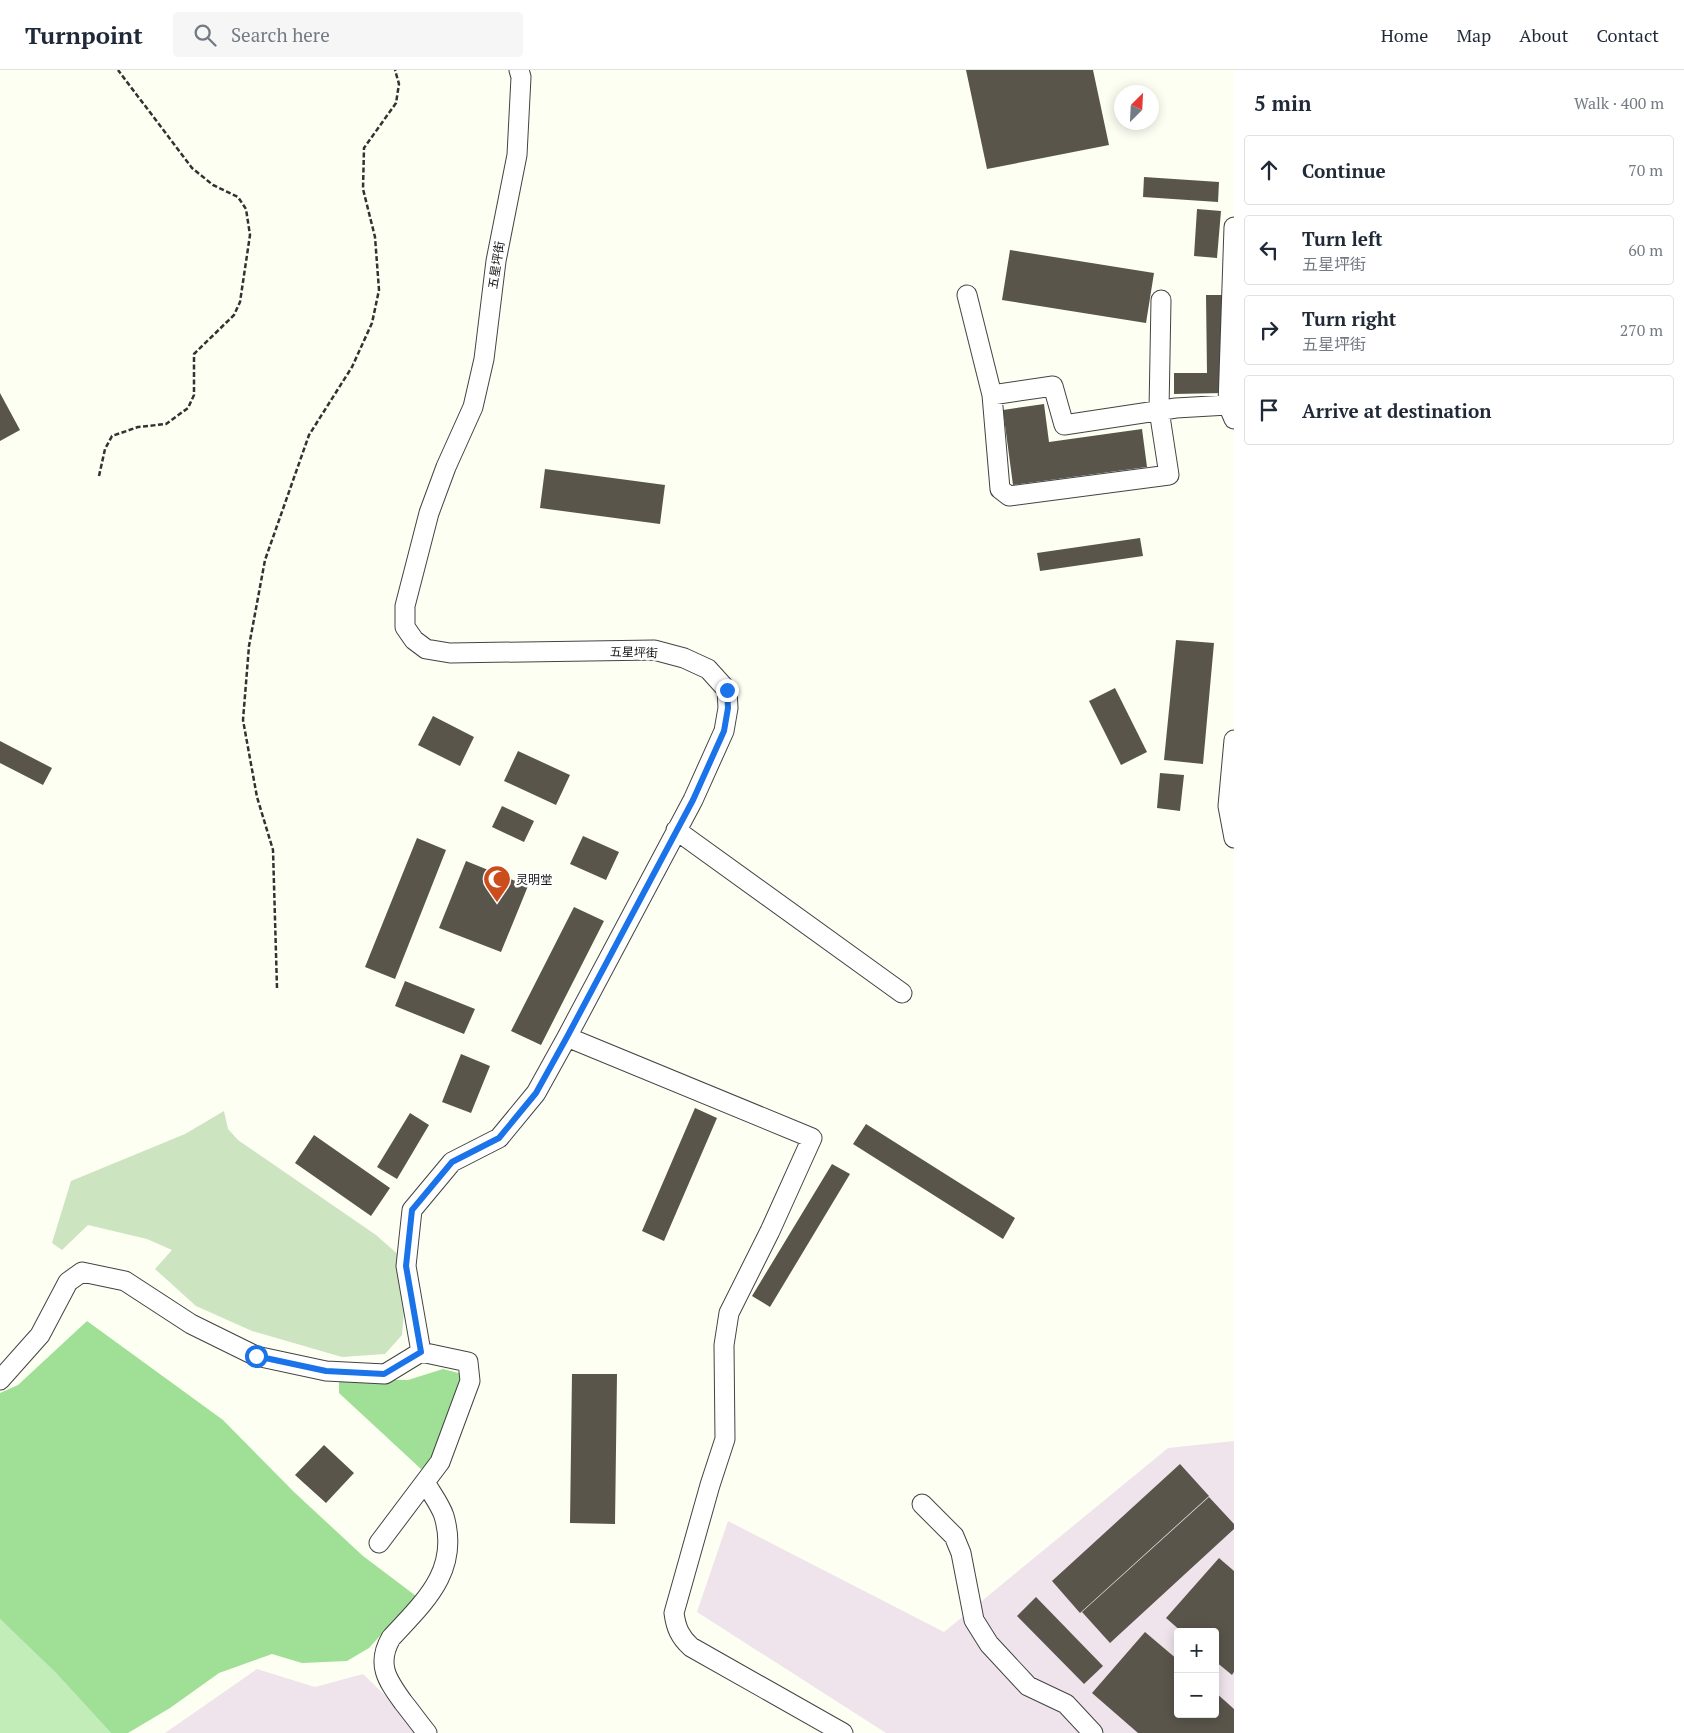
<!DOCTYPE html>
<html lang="en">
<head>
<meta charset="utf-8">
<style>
	:root { --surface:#fff; --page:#f6f6f7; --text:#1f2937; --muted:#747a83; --line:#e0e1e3 }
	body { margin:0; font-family:"PT Serif","Noto Sans SC",serif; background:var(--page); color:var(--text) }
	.controls { position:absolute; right:15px; bottom:15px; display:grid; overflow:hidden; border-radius:5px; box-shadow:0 2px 12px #0003 }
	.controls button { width:45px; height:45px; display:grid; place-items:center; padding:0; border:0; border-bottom:1px solid var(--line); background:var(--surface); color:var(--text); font:25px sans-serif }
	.compass { position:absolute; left:1114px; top:15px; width:45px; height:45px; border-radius:50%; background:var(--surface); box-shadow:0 2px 12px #0003; rotate:24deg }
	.stop { position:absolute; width:15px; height:15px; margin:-11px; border:4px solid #1a73e8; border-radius:50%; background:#fff }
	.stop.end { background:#1a73e8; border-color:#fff; box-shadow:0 1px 5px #0008 }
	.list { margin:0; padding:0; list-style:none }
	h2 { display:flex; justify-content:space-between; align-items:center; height:65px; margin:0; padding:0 20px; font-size:21px }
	h2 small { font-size:16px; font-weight:400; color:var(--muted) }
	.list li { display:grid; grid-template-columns:32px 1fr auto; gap:15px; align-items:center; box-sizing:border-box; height:70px; margin:0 10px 10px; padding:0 10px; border:1px solid var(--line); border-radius:5px }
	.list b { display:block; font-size:19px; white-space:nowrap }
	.list p { margin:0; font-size:16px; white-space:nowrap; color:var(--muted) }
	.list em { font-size:16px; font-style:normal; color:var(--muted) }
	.icon { flex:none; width:28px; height:28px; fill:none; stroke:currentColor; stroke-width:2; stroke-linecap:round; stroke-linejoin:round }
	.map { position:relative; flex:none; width:1234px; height:1663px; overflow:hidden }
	header { display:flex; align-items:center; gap:30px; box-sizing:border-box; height:70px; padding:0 25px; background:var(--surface); border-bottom:1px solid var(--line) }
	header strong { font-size:24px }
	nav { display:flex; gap:28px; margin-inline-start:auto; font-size:18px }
	.search { width:350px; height:45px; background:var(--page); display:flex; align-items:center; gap:12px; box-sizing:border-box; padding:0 18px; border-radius:5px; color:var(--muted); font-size:19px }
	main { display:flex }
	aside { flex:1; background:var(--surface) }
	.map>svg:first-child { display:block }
	.industrial { fill:#efe4ec; fill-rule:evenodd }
	.green { fill:#c2edb8 }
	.forest { fill:#9fdf96 }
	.cemetery { fill:#cde4c0 }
	.building { fill:#59554b }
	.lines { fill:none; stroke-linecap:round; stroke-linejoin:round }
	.minor-casing { stroke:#434343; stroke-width:21 }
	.path { stroke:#323232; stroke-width:2.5; stroke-dasharray:5 2.5; stroke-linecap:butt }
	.minor { stroke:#fff; stroke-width:19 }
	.route { stroke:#1a73e8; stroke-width:6 }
	.labels { text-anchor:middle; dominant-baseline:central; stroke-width:5; stroke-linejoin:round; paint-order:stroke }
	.street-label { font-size:12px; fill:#101010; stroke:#fff }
	.poi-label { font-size:12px; fill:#101010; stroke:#fff; text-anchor:start }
</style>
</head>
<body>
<header>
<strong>Turnpoint</strong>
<div class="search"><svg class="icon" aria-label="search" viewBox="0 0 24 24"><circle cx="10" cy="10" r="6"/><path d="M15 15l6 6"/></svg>Search here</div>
<nav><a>Home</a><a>Map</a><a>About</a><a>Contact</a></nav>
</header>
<main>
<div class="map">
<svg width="1234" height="1663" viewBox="0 0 1234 1663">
	<rect width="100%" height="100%" fill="#fdfff3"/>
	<!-- industrial -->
	<path class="industrial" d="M1234 1371V1661L1232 1663H886L697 1542 728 1451 944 1562 1168 1378ZM1178 1562H1215V1644H1178Z
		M257 1599 315 1617 363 1604 424 1663H165Z"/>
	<!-- green -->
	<path class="green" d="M0 1549 56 1603 111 1663H0Z"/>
	<!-- forest -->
	<path class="forest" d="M87 1251 223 1350 294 1422 363 1486 416 1526 369 1578 347 1591 302 1593 272 1584 219 1603 170 1638 128 1663H111L56 1603 0 1549V1323L18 1315Z
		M443 1299 462 1304 461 1319 433 1389 421 1399 339 1323V1312L346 1309 408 1310Z"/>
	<!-- cemetery -->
	<path class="cemetery" d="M224 1041 228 1059 238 1070 376 1165 401 1187 404 1242 402 1265 385 1284 342 1287 252 1261 196 1236 155 1199 172 1180 147 1169 88 1155 62 1180 52 1173 71 1111 185 1064Z"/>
	<!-- building -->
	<path class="building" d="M966 0H1093L1109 75 987 99Z
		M1144 107 1219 112 1218 132 1143 127Z
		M1197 139 1221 141 1217 188 1194 186Z
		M1010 180 1154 203 1146 253 1002 230Z
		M1206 225H1223L1224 323 1174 324V303H1207Z
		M0 323 20 360 0 371Z
		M1044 334 1049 372 1142 359 1147 397 1013 415 1003 340Z
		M545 399 665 415 660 454 540 438Z
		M1140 468 1143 486 1040 501 1037 483Z
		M1176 570 1214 573 1203 694 1164 690Z
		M1115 618 1147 682 1121 695 1089 631Z
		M433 646 474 667 460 696 418 675Z
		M0 671 52 698 43 715 0 693Z
		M518 681 570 705 556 735 504 711Z
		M1160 703 1184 705 1180 741 1157 738Z
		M502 736 534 751 524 772 492 757Z
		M583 766 619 782 606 810 570 794Z
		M417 768 446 780 395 909 365 897Z
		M466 791 528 816 501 882 439 858Z
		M574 837 604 851 541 975 511 961Z
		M405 911 475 939 464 964 395 936Z
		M461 984 490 996 471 1043 442 1032Z
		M695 1038 717 1048 664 1171 642 1161Z
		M410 1043 429 1055 397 1109 377 1097Z
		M866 1054 1015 1148 1003 1169 853 1074Z
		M314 1065 390 1118 371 1146 295 1093Z
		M832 1094 850 1104 770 1237 752 1226Z
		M572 1304H617L615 1454 570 1453Z
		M324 1375 354 1403 326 1433 295 1405Z
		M1180 1394 1209 1426 1080 1543 1052 1511Z
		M1209 1427 1234 1454V1459L1110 1573 1082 1542Z
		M1219 1488 1234 1501V1602L1232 1605 1215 1591V1562H1182L1166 1548Z
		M1036 1527 1103 1596 1084 1614 1017 1546Z
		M1145 1562 1178 1590V1644H1215V1622L1234 1639V1663H1138L1092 1623Z"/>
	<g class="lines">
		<!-- minor casing -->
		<g class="minor-casing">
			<path id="minor" d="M1234 157 1228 335 1234 349
				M967 225 992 325 1000 419 1009 426 1169 405 1159 340 1161 230
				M992 325 1053 316 1064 355 1176 338 1228 335
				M1234 670 1228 736 1234 768
				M676 760 902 923
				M567 967 812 1068 770 1161 729 1243 724 1275 725 1369 710 1415 674 1543C676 1558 680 1567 691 1577L843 1663
				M421 1282 406 1196 412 1140 452 1092 499 1068 536 1023 567 967 693 730 724 661 728 638 727 620 708 599 684 588 654 580 450 583 426 579 414 570 405 557V536L429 443 446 397 473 337 484 289 496 191 517 85 521 7 519 0
				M0 1310 40 1265 68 1212 82 1202 125 1211 191 1254 256 1286 326 1301 385 1304 421 1282 468 1292 470 1311 440 1392 379 1473
				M425 1412C431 1423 440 1434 444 1446 460 1501 424 1532 391 1568 376 1594 387 1610 403 1632 411 1642 419 1653 427 1663
				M922 1434 954 1466 961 1483 974 1550 989 1574 1028 1616 1066 1634 1093 1663"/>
		</g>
		<!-- path -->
		<path class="path" d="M99 406 105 379 112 366 138 357 166 354 188 338 194 325V284L234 245 240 232 250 165 246 139 238 127 213 115 192 98 118 0
			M277 918 273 780 257 727 243 650 249 576 265 490 309 365 352 297 372 253 379 220 375 167 363 119 364 78 396 33 399 14 395 0"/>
		<!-- minor -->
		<use href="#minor" class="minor"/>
	</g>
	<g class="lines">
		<!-- route -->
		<path class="route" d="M256 1286 326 1301 384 1304 421 1282 406 1196 412 1140 452 1092 499 1068 536 1023 567 967 693 730 724 661 728 638 727 620"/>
	</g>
	<!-- icons -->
	<defs>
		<g id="mosque-pin" transform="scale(1.4375)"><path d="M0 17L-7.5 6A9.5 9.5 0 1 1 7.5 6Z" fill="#cc4d1c" stroke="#fff"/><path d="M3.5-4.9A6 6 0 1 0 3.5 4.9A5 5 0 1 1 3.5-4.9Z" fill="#fff"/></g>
	</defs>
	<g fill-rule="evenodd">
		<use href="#mosque-pin" x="497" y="809"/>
	</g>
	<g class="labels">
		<!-- street labels -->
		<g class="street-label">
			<text transform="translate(496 195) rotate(-81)">五星坪街</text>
			<text transform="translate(634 582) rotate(2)">五星坪街</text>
		</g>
		<!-- poi labels -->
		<g class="poi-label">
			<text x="516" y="809">灵明堂</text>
		</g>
	</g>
</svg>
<div class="controls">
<button>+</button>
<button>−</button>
</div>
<svg class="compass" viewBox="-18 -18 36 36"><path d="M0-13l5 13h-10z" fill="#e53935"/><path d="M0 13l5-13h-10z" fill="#747a83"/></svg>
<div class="stop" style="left:256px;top:1286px"></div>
<div class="stop end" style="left:727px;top:620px"></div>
</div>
<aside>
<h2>5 min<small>Walk · 400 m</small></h2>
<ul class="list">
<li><svg class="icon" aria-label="ahead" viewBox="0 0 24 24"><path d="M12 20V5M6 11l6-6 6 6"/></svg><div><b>Continue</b></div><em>70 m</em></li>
<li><svg class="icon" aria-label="left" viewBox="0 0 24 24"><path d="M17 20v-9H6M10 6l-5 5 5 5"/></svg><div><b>Turn left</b><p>五星坪街</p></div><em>60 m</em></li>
<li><svg class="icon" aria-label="right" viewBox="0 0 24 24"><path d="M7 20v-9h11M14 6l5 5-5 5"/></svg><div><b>Turn right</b><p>五星坪街</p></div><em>270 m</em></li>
<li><svg class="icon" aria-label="arrive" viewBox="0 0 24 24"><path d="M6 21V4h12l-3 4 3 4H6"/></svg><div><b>Arrive at destination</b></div></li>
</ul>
</aside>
</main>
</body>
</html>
